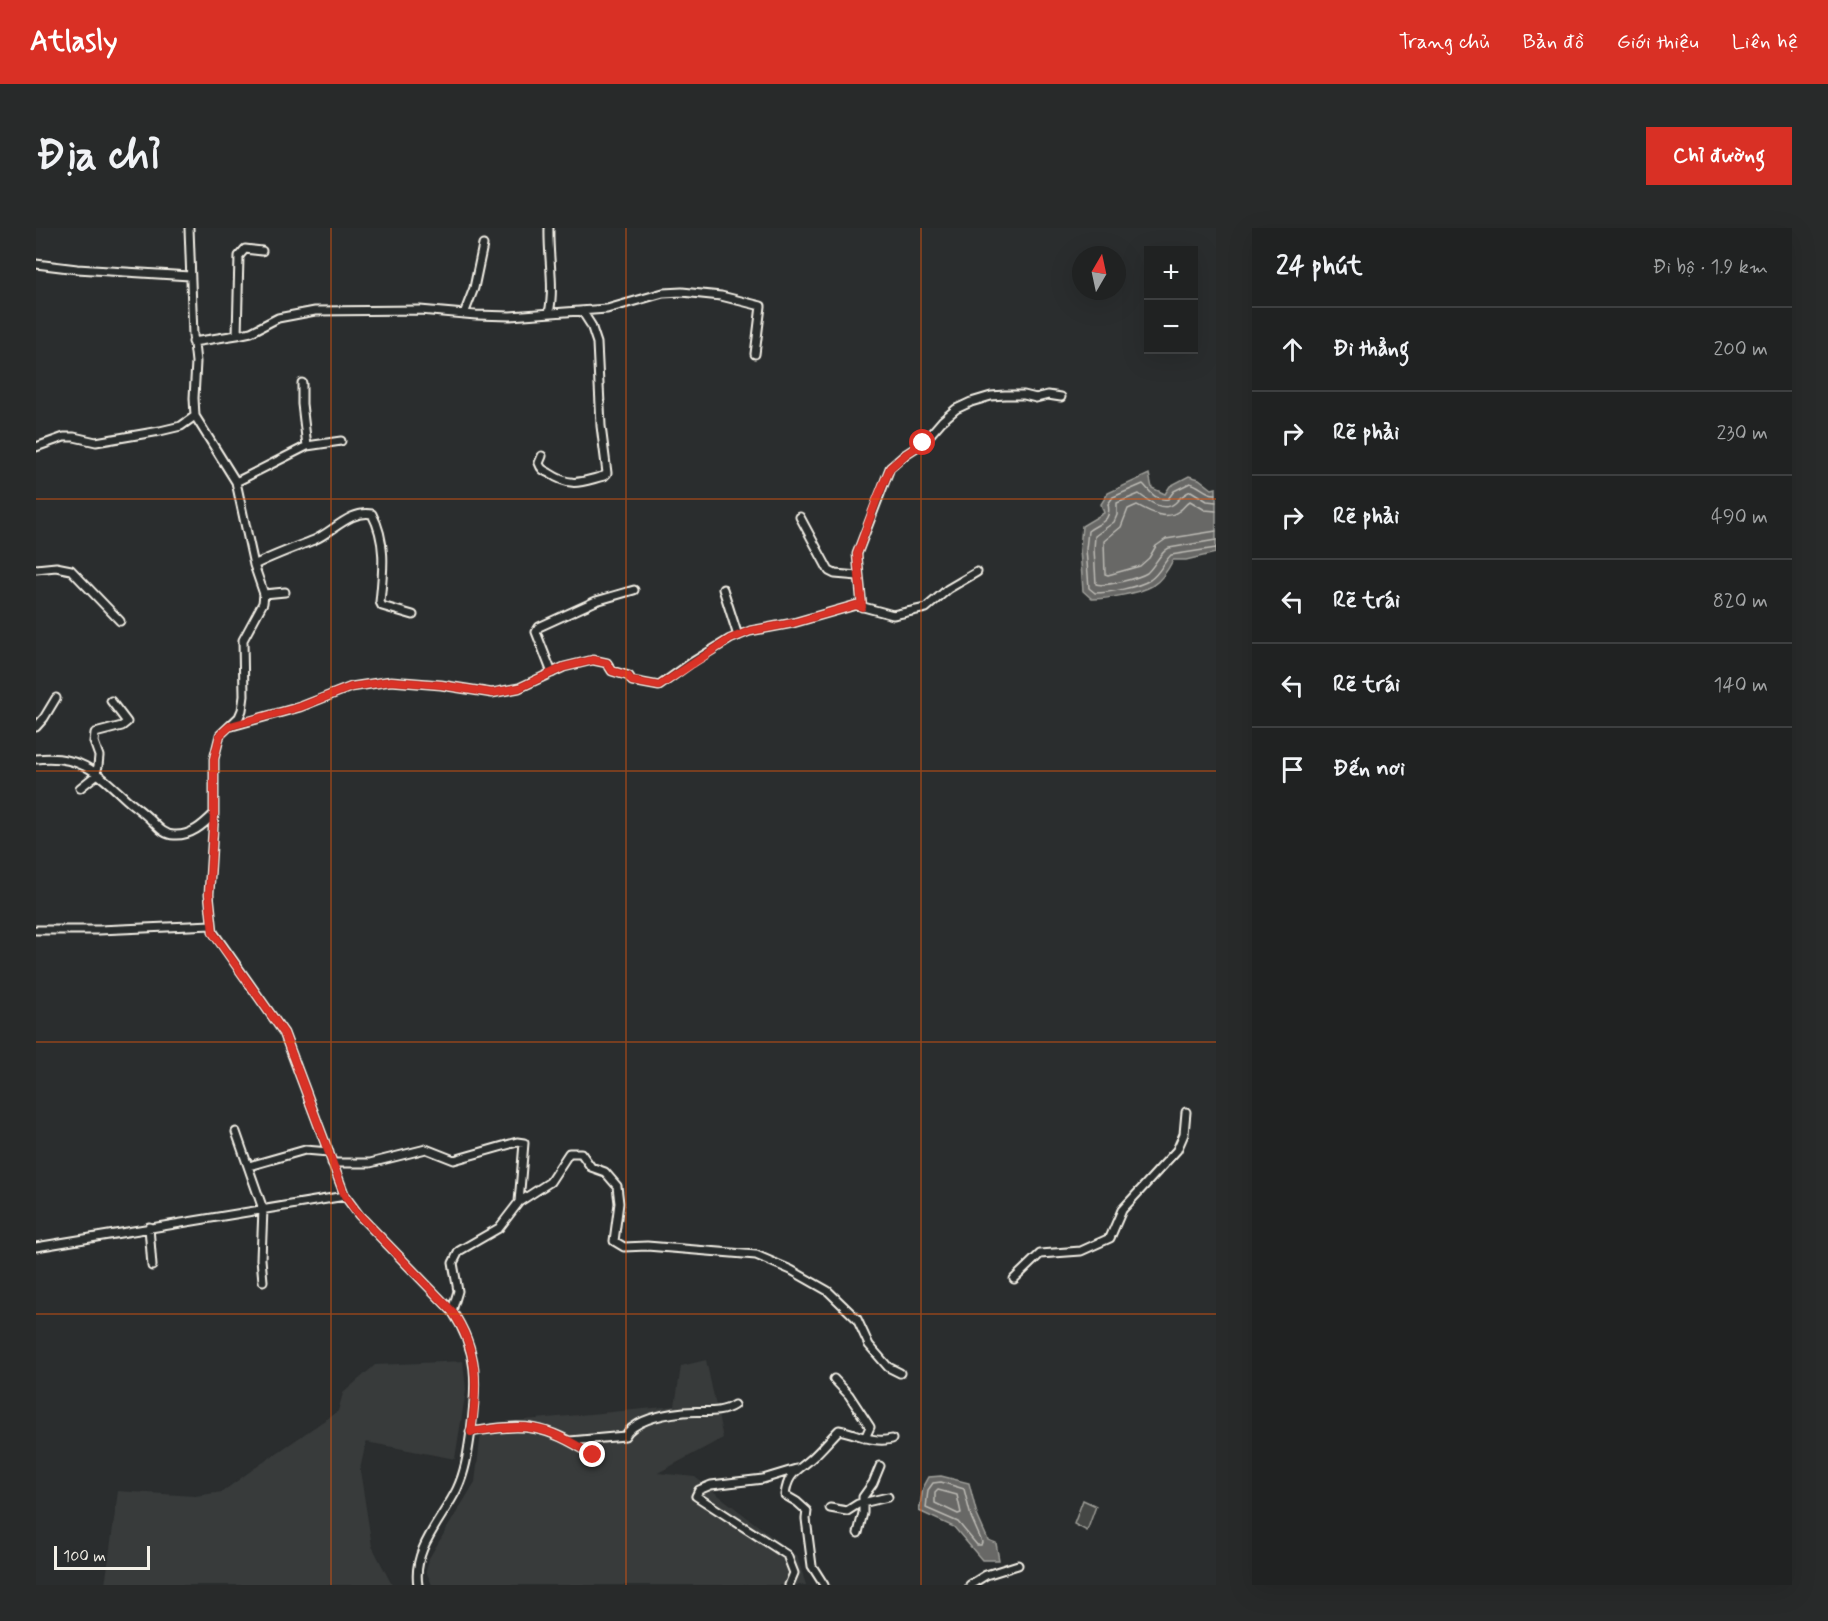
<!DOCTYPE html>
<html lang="vi">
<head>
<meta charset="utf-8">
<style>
	:root { --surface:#202222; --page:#282a2a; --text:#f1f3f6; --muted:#a2a4a5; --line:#3d3f40; --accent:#d93025 }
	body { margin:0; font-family:Mynerve,sans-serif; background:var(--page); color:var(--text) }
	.controls { position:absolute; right:18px; top:18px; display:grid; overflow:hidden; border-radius:0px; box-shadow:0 6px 24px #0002 }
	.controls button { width:54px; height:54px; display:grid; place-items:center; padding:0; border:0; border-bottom:2px solid var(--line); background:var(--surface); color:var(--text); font:30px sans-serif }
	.compass { position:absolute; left:1036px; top:18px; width:54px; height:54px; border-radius:50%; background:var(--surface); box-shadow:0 6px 24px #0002; rotate:9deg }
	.scale { position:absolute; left:18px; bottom:15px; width:96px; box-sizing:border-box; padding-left:6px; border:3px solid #f4f1e8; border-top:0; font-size:16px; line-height:21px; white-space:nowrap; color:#f4f1e8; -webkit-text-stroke:4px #2a2d2e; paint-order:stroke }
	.stop { position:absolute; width:18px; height:18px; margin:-14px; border:4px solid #d93025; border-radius:50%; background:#fff }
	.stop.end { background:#d93025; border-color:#fff; box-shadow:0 2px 6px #0008 }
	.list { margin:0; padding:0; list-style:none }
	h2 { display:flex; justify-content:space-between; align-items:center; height:78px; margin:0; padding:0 24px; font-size:26px }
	h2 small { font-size:20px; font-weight:400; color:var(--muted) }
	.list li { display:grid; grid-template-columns:39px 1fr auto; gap:18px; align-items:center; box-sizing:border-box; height:84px; padding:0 24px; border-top:2px solid var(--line) }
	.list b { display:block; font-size:22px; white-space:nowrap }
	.list em { font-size:20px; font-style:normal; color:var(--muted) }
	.icon { flex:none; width:33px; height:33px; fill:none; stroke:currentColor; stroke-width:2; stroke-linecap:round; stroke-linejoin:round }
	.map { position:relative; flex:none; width:1180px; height:1357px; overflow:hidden; border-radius:0px }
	header { display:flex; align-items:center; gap:36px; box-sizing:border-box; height:84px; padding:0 30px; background:var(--accent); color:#fff }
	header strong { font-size:28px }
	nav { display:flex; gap:33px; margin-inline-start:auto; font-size:21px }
	.intro { display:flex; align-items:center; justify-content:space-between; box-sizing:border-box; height:144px; padding:0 36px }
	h1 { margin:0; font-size:42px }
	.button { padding:15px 27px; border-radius:0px; background:var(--accent); color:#fff; font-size:21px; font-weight:700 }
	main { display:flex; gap:36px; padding:0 36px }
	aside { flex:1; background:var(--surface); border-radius:0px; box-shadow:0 6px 24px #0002 }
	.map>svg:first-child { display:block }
	.built { fill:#373a3a }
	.green { fill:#444645; stroke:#9c9c96; stroke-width:1.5 }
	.water { fill:#676866; stroke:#9f9f9a; stroke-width:1.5 }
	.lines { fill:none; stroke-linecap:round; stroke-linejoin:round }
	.shore { stroke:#bcbab4; stroke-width:1.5 }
	.minor-casing { stroke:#f4f1e8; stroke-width:11 }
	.minor { stroke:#2a2d2e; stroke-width:7 }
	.route { stroke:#d93025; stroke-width:8 }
	.grid { fill:none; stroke:#e8590c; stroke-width:1.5; stroke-opacity:0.55 }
</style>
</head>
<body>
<header>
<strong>Atlasly</strong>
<nav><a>Trang chủ</a><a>Bản đồ</a><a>Giới thiệu</a><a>Liên hệ</a></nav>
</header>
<div class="intro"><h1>Địa chỉ</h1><a class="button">Chỉ đường</a></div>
<main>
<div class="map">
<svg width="1180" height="1357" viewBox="0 0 1180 1357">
	<rect width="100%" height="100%" fill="#2a2d2e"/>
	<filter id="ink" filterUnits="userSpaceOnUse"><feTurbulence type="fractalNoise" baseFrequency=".0167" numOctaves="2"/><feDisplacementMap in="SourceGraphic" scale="12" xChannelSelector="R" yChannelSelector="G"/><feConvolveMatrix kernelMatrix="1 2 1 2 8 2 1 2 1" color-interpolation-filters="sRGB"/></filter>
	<g filter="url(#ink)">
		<!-- built -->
		<path class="built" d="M670 1132 687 1210 622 1245 659 1249 761 1328 770 1357H396L390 1343 393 1330 439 1254 446 1196 639 1178 645 1138Z
			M427 1133 430 1162 419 1231 330 1214 324 1242 336 1318 356 1357H69L82 1263 159 1268 186 1264 216 1242 302 1183 307 1165 339 1137Z"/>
		<!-- green -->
		<path class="green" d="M1047 1272 1060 1278 1051 1303 1038 1296Z"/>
		<!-- water -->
		<path class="water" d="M1113 246 1116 260 1129 266 1134 258 1153 248 1163 251 1176 261 1180 260V325L1150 332H1137C1132 342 1126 352 1116 358 1104 365 1070 371 1056 371L1047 363 1044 321 1046 298 1068 285 1065 276 1072 265Z
			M905 1248 933 1255 941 1287 952 1312 960 1315 963 1332H946L918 1299 883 1283 887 1260 893 1249Z"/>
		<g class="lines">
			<!-- shore -->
			<path class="shore" d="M1180 266C1170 267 1164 257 1154 255L1138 263 1132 271C1119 273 1114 263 1107 256L1077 269 1072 276C1076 294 1064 294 1052 303L1050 321 1053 360 1059 365C1072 365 1103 359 1114 352 1124 345 1127 335 1135 327L1180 320
				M1180 274 1171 273 1155 263C1147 266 1145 269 1139 275 1128 285 1112 273 1103 266L1081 275V287L1078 294 1059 308 1058 321 1060 356C1069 359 1103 350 1111 345 1120 337 1123 325 1133 320L1180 312
				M1180 283 1169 282 1154 273C1149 276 1148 280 1143 283 1130 293 1114 284 1101 277L1092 281 1085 299 1068 313 1069 346 1072 347 1104 338 1113 330 1120 318 1130 311 1180 303
				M905 1254 928 1261 935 1289 946 1314 945 1317H941L922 1294 890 1280 892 1262 897 1255Z
				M902 1262 921 1267 925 1285 922 1286 899 1275V1265Z"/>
			<!-- minor casing -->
			<g class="minor-casing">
				<path id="minor" d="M153 0 157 107 160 134 158 170 159 188 200 254 218 337 228 366 227 375 207 412 208 468 206 482 203 489 184 507 178 531V586L173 666 177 704 248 805 309 968 323 987 416 1083C443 1123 441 1156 435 1203 432 1223 430 1242 421 1261 406 1292 376 1321 382 1357
					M513 0C512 28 519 59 513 85
					M0 36 41 41 154 48
					M428 86 438 60 447 17
					M201 107 203 28 209 21 226 23
					M157 114 201 107 215 104 242 90 279 83 384 82 440 87 474 88 571 81 627 65 646 64 685 68 725 78 719 126
					M266 155V176L271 218
					M0 219 28 209H38L60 214 124 203 145 198 159 188
					M506 228 503 235C505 241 507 242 513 245 536 260 544 254 568 248L571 245 565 198 561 115 555 97 546 83
					M200 254 271 218 305 213
					M764 289 793 343 799 346 822 348
					M218 337C238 327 258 320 278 312 297 304 314 282 336 286 351 314 347 344 344 374L346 378 377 387
					M0 341 20 339 35 342 84 393
					M687 361 702 408
					M228 366 249 364
					M826 379 821 326 854 240 870 226 887 215 906 193 920 181 935 174 955 168 969 167H988L1000 170 1012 167 1025 169
					M516 445 500 404 503 399 560 373 598 362
					M196 498 264 479 315 459 355 453 405 457 456 465 483 460 528 439 557 432 571 435 576 443 593 448 596 453 623 458 655 435 694 411 714 403 757 395 820 377 857 387 890 380 912 361 941 344
					M0 499 8 490 20 470
					M0 531C43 526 61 544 90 571 98 578 107 584 115 592 121 598 128 607 138 607 155 608 167 597 178 586
					M44 560 59 548 62 538 63 528 58 514 59 505 86 498 91 494 75 473
					M0 702H63L176 697
					M200 904 227 981 225 1031 227 1053
					M296 935H334L390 921 418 932 481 914 488 915 483 974 514 954 533 925H545L555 939 569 944 581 958 583 975 578 1013 588 1019 611 1018 720 1027 755 1042 792 1063 821 1091 833 1117 852 1139 864 1145
					M213 938 269 922 293 924
					M113 999 116 1038
					M0 1019 309 968
					M978 1051 1004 1026 1045 1023 1074 1010 1086 982 1141 922 1148 906 1150 884
					M416 1083 422 1063 417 1035 423 1023 463 1000 483 974
					M798 1151 813 1167 834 1199 829 1210
					M434 1204C492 1195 507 1196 557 1227
					M534 1213 589 1208C599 1191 629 1186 648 1184 666 1182 683 1187 698 1177
					M794 1280 811 1283 822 1276 852 1269
					M822 1305 827 1285V1269L837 1255 844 1238
					M753 1357 758 1345 751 1327 660 1268 663 1262 675 1257 727 1251 760 1241
					M788 1357 776 1338 770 1291 771 1283 761 1274 749 1267C752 1244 761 1244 776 1230 786 1221 794 1211 803 1202 821 1205 837 1216 856 1211
					M934 1357 950 1347 982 1337"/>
			</g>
			<!-- minor -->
			<use href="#minor" class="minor"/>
		</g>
	</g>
	<g class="lines" filter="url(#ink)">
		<!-- route -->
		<path class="route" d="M557 1227C507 1196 492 1195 435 1204 442 1158 443 1123 416 1083L323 987 309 968 248 805 177 705 173 666 178 586V531L184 507 194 498 264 479 315 459 355 453 405 457 456 465 483 460 528 439 557 432 571 435 576 443 592 448 596 453 623 458 694 411 714 403 757 395 820 377 826 379 821 326 841 271 854 240 870 226 887 215"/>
	</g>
	<!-- grid -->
	<path class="grid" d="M295 0V1357M590 0V1357M885 0V1357M0 271H1180M0 543H1180M0 814H1180M0 1086H1180"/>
</svg>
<div class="controls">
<button>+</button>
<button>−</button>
</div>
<svg class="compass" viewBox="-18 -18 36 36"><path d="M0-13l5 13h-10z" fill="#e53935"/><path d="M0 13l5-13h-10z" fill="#a2a4a5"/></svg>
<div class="scale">100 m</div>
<div class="stop" style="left:887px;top:215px"></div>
<div class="stop end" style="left:557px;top:1227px"></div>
</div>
<aside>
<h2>24 phút<small>Đi bộ · 1.9 km</small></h2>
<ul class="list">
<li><svg class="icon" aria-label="ahead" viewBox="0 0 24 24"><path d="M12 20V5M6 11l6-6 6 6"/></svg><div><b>Đi thẳng</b></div><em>200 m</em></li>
<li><svg class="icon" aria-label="right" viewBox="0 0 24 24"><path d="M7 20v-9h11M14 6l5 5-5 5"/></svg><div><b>Rẽ phải</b></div><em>230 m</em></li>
<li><svg class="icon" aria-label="right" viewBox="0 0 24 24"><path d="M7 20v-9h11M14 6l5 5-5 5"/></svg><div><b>Rẽ phải</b></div><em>490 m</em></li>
<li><svg class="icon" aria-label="left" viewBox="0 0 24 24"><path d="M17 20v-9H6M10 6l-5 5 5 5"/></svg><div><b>Rẽ trái</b></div><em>820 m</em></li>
<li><svg class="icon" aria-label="left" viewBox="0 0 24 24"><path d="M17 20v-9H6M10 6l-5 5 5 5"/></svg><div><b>Rẽ trái</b></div><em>140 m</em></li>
<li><svg class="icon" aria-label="arrive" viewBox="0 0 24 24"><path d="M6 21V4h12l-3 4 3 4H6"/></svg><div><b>Đến nơi</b></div></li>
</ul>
</aside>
</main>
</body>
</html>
